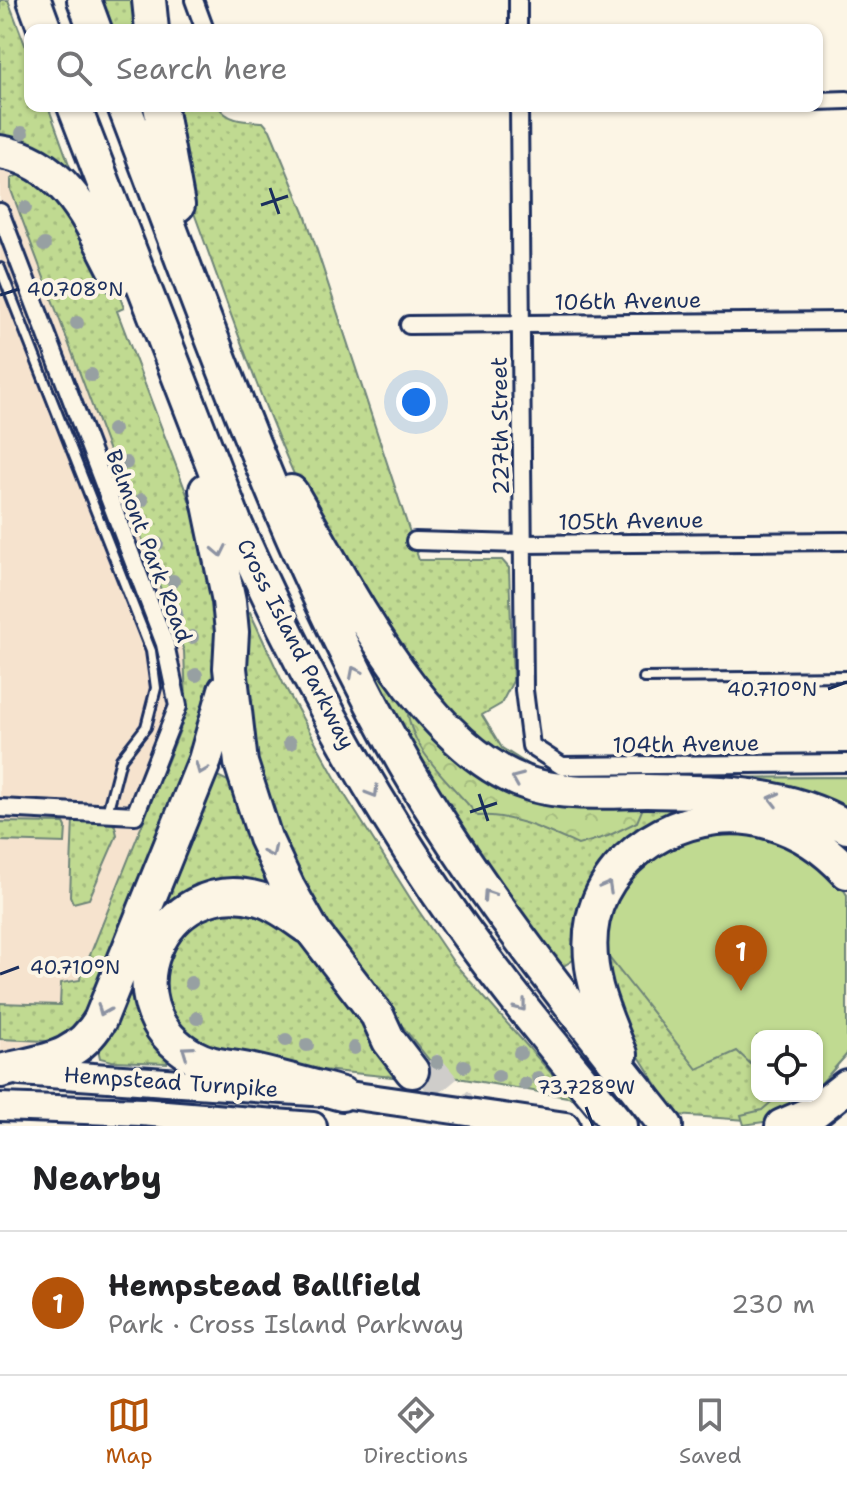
<!DOCTYPE html>
<html lang="en">
<head>
<meta charset="utf-8">
<style>
	:root { --surface:#fff; --page:#f2f2f2; --text:#202124; --muted:#757577; --line:#e0e0e0; --accent:#b45309 }
	body { margin:0; font-family:"Shantell Sans",sans-serif; background:var(--page); color:var(--text) }
	.controls { position:absolute; right:24px; bottom:24px; display:grid; overflow:hidden; border-radius:16px; box-shadow:0 2px 6px #0004 }
	.controls button { width:72px; height:72px; display:grid; place-items:center; padding:0; border:0; border-bottom:2px solid var(--line); background:var(--surface); color:var(--text); font:40px sans-serif }
	.you { position:absolute; left:416px; top:402px; width:28px; height:28px; margin:-20px; border:6px solid #fff; border-radius:50%; background:#1a73e8; box-shadow:0 0 0 12px #1a73e833 }
	.badge { display:grid; place-items:center; width:52px; height:52px; border-radius:50%; background:var(--accent); color:#fff; font-size:26px; font-weight:700 }
	.pin { position:absolute; translate:-50% -66px; filter:drop-shadow(0 2px 4px #0008) }
	.pin::after { content:''; position:absolute; top:42px; width:28px; height:24px; background:inherit; clip-path:polygon(0 0,100% 0,50% 100%) }
	.list { margin:0; padding:0; list-style:none }
	h2 { display:flex; justify-content:space-between; align-items:center; height:104px; margin:0; padding:0 32px; font-size:34px }
	h2 small { font-size:26px; font-weight:400; color:var(--muted) }
	.list li { display:grid; grid-template-columns:52px 1fr auto; gap:24px; align-items:center; box-sizing:border-box; height:144px; padding:0 32px; border-top:2px solid var(--line) }
	.list b { display:block; font-size:30px; white-space:nowrap }
	.list p { margin:0; font-size:26px; white-space:nowrap; color:var(--muted) }
	.list em { font-size:26px; font-style:normal; color:var(--muted) }
	.icon { flex:none; width:44px; height:44px; fill:none; stroke:currentColor; stroke-width:2; stroke-linecap:round; stroke-linejoin:round }
	.map { position:relative; flex:none; width:847px; height:1126px; overflow:hidden }
	.search { position:absolute; background:var(--surface); box-shadow:0 2px 6px #0004; left:24px; right:24px; top:24px; height:88px; display:flex; align-items:center; gap:20px; box-sizing:border-box; padding:0 28px; border-radius:16px; color:var(--muted); font-size:30px }
	.sheet { height:248px; background:var(--surface) }
	nav { display:flex; justify-content:space-around; align-items:center; box-sizing:border-box; height:112px; border-top:2px solid var(--line); background:var(--surface); font-size:22px; color:var(--muted) }
	nav a { display:grid; justify-items:center; gap:4px }
	nav .on { color:var(--accent) }
	.map>svg:first-child { display:block }
	.built { fill:#f6e3ce }
	.grass { fill:url(#grass-dots); stroke:#6e8478; stroke-width:2 }
	.forest { fill:url(#forest-crowns); stroke:#6e8478; stroke-width:2 }
	.green { fill:#c0da91; stroke:#6e8478; stroke-width:2 }
	.lines { fill:none; stroke-linecap:round; stroke-linejoin:round }
	.motorway-tunnel { stroke:#cfcdca; stroke-width:32; stroke-dasharray:32 16; stroke-linecap:butt }
	.service-casing { stroke:#1b2f5e; stroke-width:14 }
	.minor-casing { stroke:#1b2f5e; stroke-width:22 }
	.primary-casing { stroke:#1b2f5e; stroke-width:32 }
	.motorway-casing { stroke:#1b2f5e; stroke-width:38 }
	.service { stroke:#fcf5e5; stroke-width:8 }
	.minor { stroke:#fcf5e5; stroke-width:16 }
	.primary { stroke:#fcf5e5; stroke-width:26 }
	.motorway { stroke:#fcf5e5; stroke-width:32 }
	.tree { fill:#97a0a2 }
	.oneway { stroke:#8c92a2 }
	.ticks { fill:none; stroke:#1b2f5e; stroke-width:3 }
	.labels { text-anchor:middle; dominant-baseline:central; stroke-width:8; stroke-linejoin:round; paint-order:stroke }
	.street-label { font-size:22px; fill:#1b2f5e; stroke:#fcf5e5 }
	.ticks-label { font-size:20px; text-anchor:middle; fill:#1b2f5e; stroke:#fcf5e5; stroke-width:8; stroke-linejoin:round; paint-order:stroke }
</style>
</head>
<body>
<div class="map">
<svg width="847" height="1126" viewBox="0 0 847 1126">
	<defs>
		<pattern id="grass-dots" width="8" height="8" patternUnits="userSpaceOnUse" patternTransform="scale(2)"><rect width="8" height="8" fill="#c0da91"/><path d="M2 2h.1M6 6h.1" fill="none" stroke="#a4bb7f" stroke-width="1.8" stroke-linecap="round"/></pattern>
		<pattern id="forest-crowns" width="20" height="18" patternUnits="userSpaceOnUse" patternTransform="scale(2)"><rect width="20" height="18" fill="#c0da91"/><path d="M2 6a3 3 0 1 1 6 0M12 15a3 3 0 1 1 6 0" fill="none" stroke="#a4bb7f"/></pattern>
	</defs>
	<rect width="100%" height="100%" fill="#fcf5e5"/>
	<filter id="ink" filterUnits="userSpaceOnUse"><feTurbulence type="fractalNoise" baseFrequency=".0125" numOctaves="2"/><feDisplacementMap in="SourceGraphic" scale="16" xChannelSelector="R" yChannelSelector="G"/><feConvolveMatrix kernelMatrix="1 2 1 2 8 2 1 2 1" color-interpolation-filters="sRGB"/></filter>
	<g filter="url(#ink)">
		<!-- built -->
		<path class="built" d="M0 144 187 629 200 717 49 1055 0 1054Z"/>
		<!-- grass -->
		<path class="grass" d="M0 0H8L30 58V106H48L75 181 0 145Z
			M100 0H135L138 30H112Z
			M170 106H218C228 122 246 121 263 122L270 130 306 217 419 560H502L509 568 513 681 501 704 482 715 502 748 543 774 568 779 847 777V814C777 771 690 781 611 782 588 782 562 784 539 777 485 761 446 713 413 669 384 632 352 592 330 550 269 432 228 304 182 180L173 146Z
			M20 174 54 191 115 284 124 308 117 311 191 505 203 556 214 557 222 630 216 693 90 1011 69 1042 0 1039V1003L60 1005 61 983 80 980 81 972 86 965 180 730 186 701 184 651 11 190V179Z
			M332 594 493 782 740 803 847 841V860L657 822 609 854 589 894 578 957 562 967 458 826 378 687Z
			M250 612 283 683 343 792 412 901 454 963 573 1098 441 1075 327 931 295 879 252 758 243 615Z
			M211 773 228 781 273 883 275 893 159 922 167 1063 112 1061 100 1058 98 1049Z
			M73 818 110 820 115 826 117 835 89 899 73 903 70 896Z
			M0 822 64 823 66 827 65 843 0 841Z
			M847 895V1054L817 1088V1036H757V1096H807L747 1120 676 1115 626 1036 600 946Z
			M234 907 272 912 323 967 403 1078 213 1059 170 1023 161 961 192 918Z"/>
		<!-- forest -->
		<path class="forest" d="M407 705 445 745 645 803 637 822 608 836 578 845C547 831 513 814 478 816 451 782 408 750 407 705Z"/>
		<!-- green -->
		<path class="green" d="M847 777V814L716 778Z
			M726 827C740 829 756 829 769 834 799 844 832 868 847 895V1054L817 1088V1036H757V1070L737 1051 697 1069 600 946 612 896 641 860 678 835Z
			M778 1096H808L770 1121 744 1125 741 1115 762 1110Z"/>
		<g class="lines">
			<!-- motorway-tunnel -->
			<path class="motorway-tunnel" d="M425 1064 477 1126"/>
			<!-- service casing -->
			<g class="service-casing">
				<path id="service" d="M0 268 151 651 156 688 146 727 121 759 107 813
					M644 678 847 676"/>
			</g>
			<!-- minor casing -->
			<g class="minor-casing">
				<path id="minor" d="M194 0 205 30
					M518 0V30
					M817 101 847 100
					M519 106 524 690 531 746 562 766 847 763
					M0 212 165 644 178 706 135 815 0 808
					M409 325 847 321
					M415 541 523 544 847 541"/>
			</g>
			<!-- primary casing -->
			<g class="primary-casing">
				<path id="primary" d="M20 1072 342 1094 566 1126
					M0 1107 141 1112 313 1126"/>
			</g>
			<!-- motorway casing -->
			<g class="motorway-casing">
				<path id="motorway" d="M34 0 45 30
					M84 0 95 30
					M149 0 152 30
					M74 106 236 525C293 653 358 776 437 892 493 974 556 1050 620 1126
					M124 106C209 328 286 555 404 763 479 893 573 1009 666 1126
					M160 106 178 205
					M0 152C67 162 91 224 119 277
					M206 490 229 601 232 632 230 668 241 763 265 838 288 887 314 933 377 1015 389 1041 412 1071
					M291 492C344 581 426 755 533 785 569 795 609 791 647 791 717 792 785 791 847 827
					M307 927C292 917 277 904 259 899 163 871 103 1005 193 1056 212 1067 232 1066 253 1071 283 1078 312 1086 342 1094
					M621 1054C603 1012 583 966 593 919 610 844 700 801 771 823 802 832 826 849 847 872
					M1 1071C44 1060 75 1061 100 1020L205 760 225 690
					M782 1126 814 1112 847 1086"/>
			</g>
			<!-- service -->
			<use href="#service" class="service"/>
			<!-- minor -->
			<use href="#minor" class="minor"/>
			<!-- primary -->
			<use href="#primary" class="primary"/>
			<!-- motorway -->
			<use href="#motorway" class="motorway"/>
		</g>
		<!-- trees -->
		<g class="tree">
			<circle cx="22" cy="133" r="7"/>
			<circle cx="25" cy="208" r="7"/>
			<circle cx="44" cy="245" r="7"/>
			<circle cx="58" cy="290" r="7"/>
			<circle cx="77" cy="323" r="7"/>
			<circle cx="91" cy="375" r="7"/>
			<circle cx="113" cy="430" r="7"/>
			<circle cx="126" cy="463" r="7"/>
			<circle cx="142" cy="500" r="7"/>
			<circle cx="157" cy="544" r="7"/>
			<circle cx="173" cy="581" r="7"/>
			<circle cx="176" cy="613" r="7"/>
			<circle cx="192" cy="637" r="7"/>
			<circle cx="196" cy="675" r="7"/>
			<circle cx="290" cy="743" r="7"/>
			<circle cx="191" cy="983" r="7"/>
			<circle cx="197" cy="1018" r="7"/>
			<circle cx="286" cy="1040" r="7"/>
			<circle cx="307" cy="1045" r="7"/>
			<circle cx="354" cy="1048" r="7"/>
			<circle cx="520" cy="1053" r="7"/>
			<circle cx="437" cy="1062" r="7"/>
			<circle cx="464" cy="1066" r="7"/>
			<circle cx="498" cy="1076" r="7"/>
			<circle cx="538" cy="1078" r="7"/>
			<circle cx="525" cy="1084" r="7"/>
		</g>
		<!-- one-way arrows -->
		<defs><path id="oneway-chevron" d="M-2-3.5L2.5 0L-2 3.5" fill="none" stroke-width="1.6" stroke-linecap="round" stroke-linejoin="round" transform="scale(2)"/></defs>
		<g class="oneway">
			<use href="#oneway-chevron" transform="translate(220 551) rotate(78)"/>
			<use href="#oneway-chevron" transform="translate(355 672) rotate(-117)"/>
			<use href="#oneway-chevron" transform="translate(201 769) rotate(112)"/>
			<use href="#oneway-chevron" transform="translate(517 779) rotate(-157)"/>
			<use href="#oneway-chevron" transform="translate(373 792) rotate(59)"/>
			<use href="#oneway-chevron" transform="translate(774 799) rotate(-166)"/>
			<use href="#oneway-chevron" transform="translate(271 852) rotate(65)"/>
			<use href="#oneway-chevron" transform="translate(607 887) rotate(-61)"/>
			<use href="#oneway-chevron" transform="translate(488 895) rotate(-124)"/>
			<use href="#oneway-chevron" transform="translate(521 1006) rotate(52)"/>
			<use href="#oneway-chevron" transform="translate(103 1010) rotate(113)"/>
			<use href="#oneway-chevron" transform="translate(187 1051) rotate(-145)"/>
		</g>
	</g>
	<!-- ticks -->
	<path class="ticks" d="M270 188 279 214M261 205 288 196M0 295 19 289M828 689 847 682M479 794 488 821M470 812 497 803M0 974 19 967M586 1107 593 1126"/>
	<g class="labels">
		<!-- street labels -->
		<g class="street-label">
			<text transform="translate(628 301) rotate(-1)">106th Avenue</text>
			<text transform="translate(500 426) rotate(-91)">227th Street</text>
			<text transform="translate(631 521) rotate(-1)">105th Avenue</text>
			<text transform="translate(149 546) rotate(69)">Belmont Park Road</text>
			<text transform="translate(296 644) rotate(63)">Cross Island Parkway</text>
			<text transform="translate(686 744) rotate(-1)">104th Avenue</text>
			<text transform="translate(171 1082) rotate(4)">Hempstead Turnpike</text>
		</g>
	</g>
	<g class="ticks-label">
		<text x="75" y="296">40.708°N</text>
		<text x="772" y="696">40.710°N</text>
		<text x="75" y="974">40.710°N</text>
		<text x="586" y="1094">73.728°W</text>
	</g>
</svg>
<div class="controls">
<button><svg class="icon" aria-label="locate" viewBox="0 0 24 24"><circle cx="12" cy="12" r="6"/><path d="M12 2v4M12 18v4M2 12h4M18 12h4"/></svg></button>
</div>
<div class="you"></div>
<div class="pin badge" style="left:741px;top:991px">1</div>
<div class="search"><svg class="icon" aria-label="search" viewBox="0 0 24 24"><circle cx="10" cy="10" r="6"/><path d="M15 15l6 6"/></svg>Search here</div>
</div>
<section class="sheet">
<h2>Nearby<small></small></h2>
<ul class="list">
<li><span class="badge">1</span><div><b>Hempstead Ballfield</b><p>Park · Cross Island Parkway</p></div><em>230 m</em></li>
</ul>
</section>
<nav>
<a class="on"><svg class="icon" aria-label="map" viewBox="0 0 24 24"><path d="M3 6l6-2 6 2 6-2v14l-6 2-6-2-6 2zM9 4v14M15 6v14"/></svg>Map</a>
<a><svg class="icon" aria-label="directions" viewBox="0 0 24 24"><path d="M12 3l9 9-9 9-9-9zM9 14v-3h6M13 9l2 2-2 2"/></svg>Directions</a>
<a><svg class="icon" aria-label="saved" viewBox="0 0 24 24"><path d="M7 4h10v16l-5-4-5 4z"/></svg>Saved</a>
</nav>
</body>
</html>
